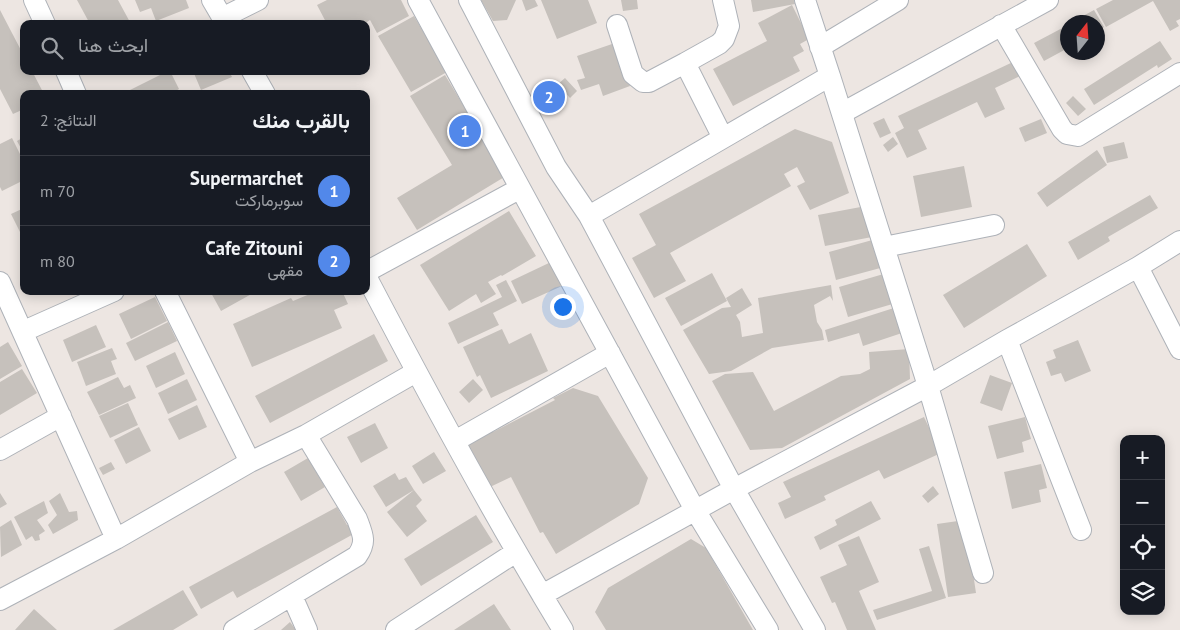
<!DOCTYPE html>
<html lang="ar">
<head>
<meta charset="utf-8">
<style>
	:root { --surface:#171b24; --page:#242831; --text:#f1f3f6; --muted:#9ea1a6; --line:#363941; --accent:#5288ea }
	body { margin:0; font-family:"PT Sans",Vazirmatn,sans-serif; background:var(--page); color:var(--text); direction:rtl }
	.controls { position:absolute; right:15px; bottom:15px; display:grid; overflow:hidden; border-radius:10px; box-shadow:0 2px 12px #0003 }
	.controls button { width:45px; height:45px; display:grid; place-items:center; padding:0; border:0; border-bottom:1px solid var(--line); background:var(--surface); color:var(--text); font:25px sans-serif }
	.compass { position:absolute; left:1060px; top:15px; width:45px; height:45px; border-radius:50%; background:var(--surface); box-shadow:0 2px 12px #0003; rotate:17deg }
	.you { position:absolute; left:562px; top:306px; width:18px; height:18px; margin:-12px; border:4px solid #fff; border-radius:50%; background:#1a73e8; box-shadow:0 0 0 8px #1a73e833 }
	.badge { display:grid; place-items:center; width:32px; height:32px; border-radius:50%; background:var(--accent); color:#fff; font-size:16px; font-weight:700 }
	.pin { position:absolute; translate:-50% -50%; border:2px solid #fff; box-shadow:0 1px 5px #0006 }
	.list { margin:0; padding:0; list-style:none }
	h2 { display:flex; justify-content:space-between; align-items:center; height:65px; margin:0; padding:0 20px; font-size:21px }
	h2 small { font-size:16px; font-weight:400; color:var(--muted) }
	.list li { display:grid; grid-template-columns:32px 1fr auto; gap:15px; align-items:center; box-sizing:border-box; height:70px; padding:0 20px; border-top:1px solid var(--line) }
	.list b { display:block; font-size:19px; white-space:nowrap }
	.list p { margin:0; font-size:16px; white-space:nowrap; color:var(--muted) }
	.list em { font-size:16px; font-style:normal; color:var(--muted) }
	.icon { flex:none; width:28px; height:28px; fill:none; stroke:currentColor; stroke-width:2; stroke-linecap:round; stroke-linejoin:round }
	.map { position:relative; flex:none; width:1180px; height:630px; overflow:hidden; direction:ltr }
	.search { position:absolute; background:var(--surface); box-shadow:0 2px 12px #0003; left:20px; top:20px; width:350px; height:55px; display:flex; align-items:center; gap:12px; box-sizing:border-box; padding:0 18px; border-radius:10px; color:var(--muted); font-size:19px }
	.panel { position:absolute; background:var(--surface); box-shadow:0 2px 12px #0003; left:20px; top:90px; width:350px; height:205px; border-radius:10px; direction:rtl }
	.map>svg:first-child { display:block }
	.building { fill:#c6c1bc }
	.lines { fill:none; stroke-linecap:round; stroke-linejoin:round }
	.street-casing { stroke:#aeb2b8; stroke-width:22 }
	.street { stroke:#fff; stroke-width:20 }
</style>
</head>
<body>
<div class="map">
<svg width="1180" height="630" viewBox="0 0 1180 630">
	<rect width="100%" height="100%" fill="#ede6e2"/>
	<!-- building -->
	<path class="building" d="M77 0H118L131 24H90Z
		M135 0H186L189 8 156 21 151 8 140 12Z
		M327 0H401L409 16 377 33 370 20 364 24H327L317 5Z
		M481 0H516L507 20 493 21Z
		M522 0H535L538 6 526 11Z
		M541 0H588L597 23 557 39Z
		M621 0H637L638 9 623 11Z
		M751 0H794L795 4 753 12Z
		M1113 0H1180V19L1176 21 1179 26 1170 31 1153 1 1106 27 1096 9Z
		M792 5 809 39 800 44 804 51 793 57 800 71 733 106 713 69 767 41 758 23Z
		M0 10 24 56V71H32L44 94H24V109L13 114 0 89Z
		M1094 10 1104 27 1098 31V22H1072Z
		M414 16 447 72 411 92 378 36Z
		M1068 25V48L1044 61 1034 43Z
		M1160 41 1172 59 1158 68 1157 65 1094 105 1084 89Z
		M615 43 630 86 603 96 599 84 581 90 577 80 585 78 577 56Z
		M1013 62 1020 76 995 88 1005 109 985 118 977 102 918 130 927 149 907 158 895 133 904 128 898 116Z
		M168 71H170L179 89 171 94H129L128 91Z
		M193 71H229L232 77 201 90Z
		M445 75 506 176 417 230 397 198 452 165 410 96Z
		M565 78 577 91 570 98 558 84Z
		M1073 96 1086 109 1078 116 1066 103Z
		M884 118 891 133 880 138 873 123Z
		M1041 119 1047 133 1025 142 1019 128Z
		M795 129 832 142 849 193 810 210 797 186 805 182 797 167 784 174 791 186 670 253 686 281 654 298 632 258 656 245 639 214Z
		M24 137V154L17 141Z
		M893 137 898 144 888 152 883 145Z
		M12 138 24 162V180L2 191 0 187V144Z
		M1124 142 1128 158 1107 163 1103 147Z
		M1097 150 1107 165 1047 207 1037 193Z
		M964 166 972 207 921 217 913 176Z
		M1150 195 1158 208 1108 237 1110 241 1078 260 1068 242Z
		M866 206 872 237 825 246 818 215Z
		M24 208V240L11 214Z
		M509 211 536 256 502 276 501 275 488 282 496 294 481 303 476 294 449 311 420 265Z
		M876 239 884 267 836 280 829 252Z
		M1027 244 1047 276 964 328 943 295Z
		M551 262 562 286 522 304 511 281Z
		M712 273 727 301 681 326 665 298Z
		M887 273 896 303 848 317 839 287Z
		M506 280 517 301 493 313 499 325 458 344 448 323 502 297 496 285Z
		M831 285 833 301 830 296 814 305 817 322 822 330 824 340 772 348 731 371 709 374 683 330 722 308 731 307 726 298 742 288 752 305 736 315 740 322 742 337 763 333 758 298Z
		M210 291H257L221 311Z
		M317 291H342L348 304 334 310 342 328 252 367 233 324 291 298 293 301Z
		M155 297 167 321 131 339 119 314Z
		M897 307 905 332 863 346 859 333 828 342 825 330Z
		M168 322 177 341 135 361 126 343Z
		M96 325 106 347 72 362 63 340Z
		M502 329 509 344 531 333 548 371 491 398 480 375 477 377 463 347Z
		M374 334 388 361 270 423 255 396Z
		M1078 340 1091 371 1065 382 1061 373 1051 376 1046 362 1056 358 1053 350Z
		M8 342 22 366 0 379V347Z
		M112 348 117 359 111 361 116 374 86 386 77 362Z
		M909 349 910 379 782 448 750 450 712 381 725 374 753 372 774 411 841 376 860 374 870 369 869 352Z
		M175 352 185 374 156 388 146 366Z
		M22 369 37 393 0 415V382Z
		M990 375 1012 383 1002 411 980 403Z
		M118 377 124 388 130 385 136 398 99 415 87 392Z
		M187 379 197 400 168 414 158 393Z
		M473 379 483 390 469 403 459 392Z
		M573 388 598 396 648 478 639 504 556 554 543 532 540 533 511 477 490 487 466 448 470 438 484 431 493 432 555 400 553 398Z
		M128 403 138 425 110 438 99 416Z
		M197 405 207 427 179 440 168 419Z
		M924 417 941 453 884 479 879 470 824 496 826 500 785 519 778 503 791 497 783 482Z
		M1025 417 1031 439 1022 442 1024 452 997 459 988 426Z
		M375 423 388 448 361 463 347 437Z
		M139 427 151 451 126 464 114 440Z
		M434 452 446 471 423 484 412 466Z
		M308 458 325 487 301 501 284 472Z
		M111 462 115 469 103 475 99 468Z
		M1041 464 1047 488 1039 490 1041 502 1012 509 1004 472Z
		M395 473 399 480 406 477 414 490 386 507 373 486Z
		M933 486 939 494 928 503 922 496Z
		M414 490 422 500 416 506 427 521 407 537 387 512Z
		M0 493 7 504 0 508Z
		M60 493 69 512 77 511 78 520 53 534 48 525 57 515 49 501Z
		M44 501 48 513 37 520 45 531 39 535 40 540 35 541 32 536 26 540 14 517Z
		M871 501 881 519 820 550 814 537 837 525 835 520Z
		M337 507 347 525 354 522 359 531 237 598 233 591 201 609 189 587Z
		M476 515 493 542 421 586 404 559Z
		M11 520 22 545 1 557 0 527Z
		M965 520 976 593 948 597 937 524Z
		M859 536 879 582 859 591 876 630H847L835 602 832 603 820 577 847 565 838 545Z
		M691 539 706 548 753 630H606L595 612 608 588Z
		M929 546 946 598 877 620 873 610 932 591 919 549Z
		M183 590 198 615 173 630H113Z
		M494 604 511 630H454Z
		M34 609 57 630H15Z
		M290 622 296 630H281Z"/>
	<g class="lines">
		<!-- street casing -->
		<g class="street-casing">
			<path id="street" d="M34 0 45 24
				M212 0 226 24
				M418 0 695 510 768 630
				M469 0 556 167 589 216 734 489 815 630
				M805 0 830 76
				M222 18 258 0
				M617 25 633 74 643 82H649L685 63 719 44 724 39 729 26 723 0
				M1001 25 1062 129 1067 134 1078 136 1180 73
				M820 47 898 0
				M685 63 723 138
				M66 71 76 94
				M252 71 265 94
				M842 113 1048 0
				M589 216 830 76 928 386 983 573
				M884 247 994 225
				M1138 267 1180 349
				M366 272 519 189
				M366 276C422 383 480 491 542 595
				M0 282 116 539
				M24 331 114 291
				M1007 340 1081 530
				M455 441 610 353
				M0 450 61 416
				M250 462 306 435 416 372
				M292 596 307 630
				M0 600 116 539 250 462 165 291
				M234 630 357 556C367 542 363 535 357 519L306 435
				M396 630 516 552
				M563 630 542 595 734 489 928 386 1007 340 1138 267 1180 241"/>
		</g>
		<!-- street -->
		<use href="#street" class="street"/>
	</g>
</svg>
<div class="controls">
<button>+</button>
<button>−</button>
<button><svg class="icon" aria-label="locate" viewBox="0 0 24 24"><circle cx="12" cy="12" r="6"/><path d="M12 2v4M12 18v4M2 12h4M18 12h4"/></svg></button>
<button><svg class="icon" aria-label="layers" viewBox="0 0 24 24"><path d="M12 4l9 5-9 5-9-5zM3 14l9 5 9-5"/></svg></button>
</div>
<svg class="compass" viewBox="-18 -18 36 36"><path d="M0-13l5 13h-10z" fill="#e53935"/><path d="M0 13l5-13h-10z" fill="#9ea1a6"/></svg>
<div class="you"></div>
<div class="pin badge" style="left:465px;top:131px">1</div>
<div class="pin badge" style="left:549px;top:97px">2</div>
<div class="search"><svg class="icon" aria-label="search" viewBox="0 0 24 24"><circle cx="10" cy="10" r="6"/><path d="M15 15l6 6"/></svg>ابحث هنا</div>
<section class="panel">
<h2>بالقرب منك<small>النتائج: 2</small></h2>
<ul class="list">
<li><span class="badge">1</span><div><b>Supermarchet</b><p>سوبرماركت</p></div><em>70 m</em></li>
<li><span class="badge">2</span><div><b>Cafe Zitouni</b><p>مقهى</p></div><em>80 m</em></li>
</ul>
</section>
</div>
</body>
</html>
